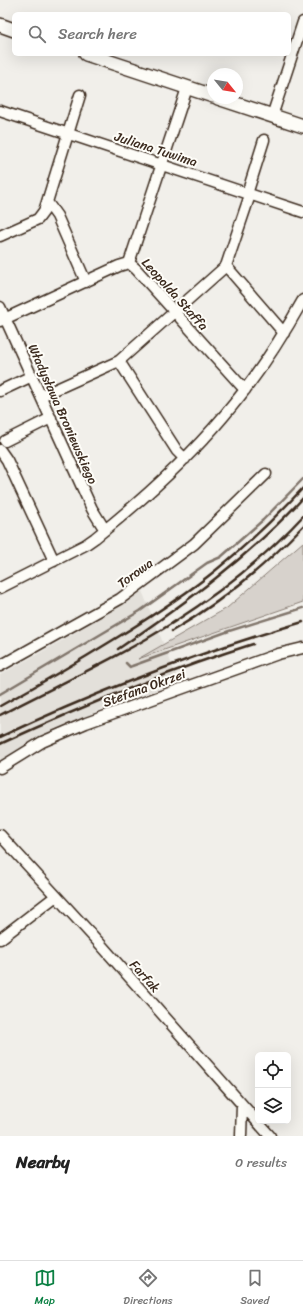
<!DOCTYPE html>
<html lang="en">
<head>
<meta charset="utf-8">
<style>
	:root { --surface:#fff; --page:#f2f2f2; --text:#222; --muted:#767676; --line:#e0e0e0; --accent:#0b8043 }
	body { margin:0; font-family:Sriracha,sans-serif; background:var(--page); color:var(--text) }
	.controls { position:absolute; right:12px; bottom:12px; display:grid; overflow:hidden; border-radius:6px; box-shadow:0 4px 16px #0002 }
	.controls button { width:36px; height:36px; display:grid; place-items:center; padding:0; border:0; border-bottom:1px solid var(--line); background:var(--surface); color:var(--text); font:20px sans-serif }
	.compass { position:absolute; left:207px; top:68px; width:36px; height:36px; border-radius:50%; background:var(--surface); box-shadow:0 4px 16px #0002; rotate:120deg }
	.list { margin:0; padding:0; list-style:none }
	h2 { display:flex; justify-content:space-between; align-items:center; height:52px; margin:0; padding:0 16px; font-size:17px }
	h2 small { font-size:13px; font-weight:400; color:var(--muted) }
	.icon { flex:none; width:22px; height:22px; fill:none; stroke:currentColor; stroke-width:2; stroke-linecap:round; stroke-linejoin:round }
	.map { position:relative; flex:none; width:303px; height:1136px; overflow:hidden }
	.search { position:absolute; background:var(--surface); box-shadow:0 4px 16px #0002; left:12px; right:12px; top:12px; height:44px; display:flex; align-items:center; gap:10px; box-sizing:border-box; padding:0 14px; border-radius:6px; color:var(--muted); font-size:15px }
	.sheet { height:124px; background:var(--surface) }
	nav { display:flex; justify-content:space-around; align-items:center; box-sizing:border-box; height:56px; border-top:1px solid var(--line); background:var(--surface); font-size:11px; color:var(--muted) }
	nav a { display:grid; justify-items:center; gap:2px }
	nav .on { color:var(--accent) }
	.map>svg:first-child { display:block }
	.built { fill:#e3e0da }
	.green { fill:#d7d2cc; stroke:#897e75 }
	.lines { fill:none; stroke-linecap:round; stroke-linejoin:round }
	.stream { stroke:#80746b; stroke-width:2.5 }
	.minor-casing { stroke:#3b2a1e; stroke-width:13 }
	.major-casing { stroke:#3b2a1e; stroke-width:16 }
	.minor { stroke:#fdfcf7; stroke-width:10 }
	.major { stroke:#fdfcf7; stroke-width:13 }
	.rail { stroke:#3b2a1e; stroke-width:2.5 }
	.labels { text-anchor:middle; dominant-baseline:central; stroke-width:4; stroke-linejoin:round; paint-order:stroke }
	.street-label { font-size:13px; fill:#3b2a1e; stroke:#fdfcf7 }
</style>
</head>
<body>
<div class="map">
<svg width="303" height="1136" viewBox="0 0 303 1136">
	<rect width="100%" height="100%" fill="#f1efea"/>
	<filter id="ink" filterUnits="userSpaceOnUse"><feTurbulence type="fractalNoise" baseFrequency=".025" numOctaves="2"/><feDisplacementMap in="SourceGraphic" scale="8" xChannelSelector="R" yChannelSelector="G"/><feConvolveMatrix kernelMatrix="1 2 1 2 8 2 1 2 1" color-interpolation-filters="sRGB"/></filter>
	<g filter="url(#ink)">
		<!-- built -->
		<path class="built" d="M142 591 179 682 108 706 37 739 0 763V675L63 640Z"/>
		<!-- green -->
		<path class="green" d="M303 542V602L138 659 227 608Z"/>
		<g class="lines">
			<!-- stream -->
			<path class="stream" d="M126 663 130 667 132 666 229 631 303 608
				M0 694 140 611 207 563 221 557 263 520 303 479"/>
			<!-- minor casing -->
			<g class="minor-casing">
				<path id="minor" d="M80 95 47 202 57 216 86 282
					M0 111 303 212
					M272 116 303 22
					M247 194 264 140
					M250 195 226 266 284 333
					M0 236 38 219 44 211 47 202
					M129 263 187 88
					M0 307 92 509 105 530
					M0 321 119 266 129 263 136 269 245 390
					M119 361 226 266
					M0 391 32 376
					M41 396 119 361 177 451 185 459
					M5 441 51 418
					M0 450 7 460 54 561
					M0 588 85 545 95 538C140 502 186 461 223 417 254 381 280 341 303 300
					M0 666 120 599 194 544 266 474
					M0 768 42 742 86 723 278 654 303 648
					M0 835 102 946 270 1136
					M0 939 56 896
					M241 1136 242 1105"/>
			</g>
			<!-- major casing -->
			<g class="major-casing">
				<path id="major" d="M0 25 14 30
					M86 54 213 96
					M218 98 303 126"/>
			</g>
			<!-- minor -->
			<use href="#minor" class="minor"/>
			<!-- major -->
			<use href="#major" class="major"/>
			<!-- rail -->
			<path class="rail" d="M172 631C220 603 265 566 303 526
				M118 649C184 604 249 557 303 498
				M0 706C38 685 76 663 113 640 149 618 184 596 216 570 247 545 276 517 303 488
				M0 715C57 685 120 657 174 622 221 592 265 557 303 516
				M0 737C98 691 199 652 303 622
				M0 744C83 706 167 671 253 644"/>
		</g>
	</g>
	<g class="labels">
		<!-- street labels -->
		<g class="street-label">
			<text transform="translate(156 149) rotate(18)">Juliana Tuwima</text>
			<text transform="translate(175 294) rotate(48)">Leopolda Staffa</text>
			<text transform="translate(63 414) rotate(66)">Władysława Broniewskiego</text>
			<text transform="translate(135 573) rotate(-36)">Torowa</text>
			<text transform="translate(144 688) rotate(-20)">Stefana Okrzei</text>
			<text transform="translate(145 976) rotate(48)">Farfak</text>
		</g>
	</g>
</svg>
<div class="controls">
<button><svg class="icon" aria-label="locate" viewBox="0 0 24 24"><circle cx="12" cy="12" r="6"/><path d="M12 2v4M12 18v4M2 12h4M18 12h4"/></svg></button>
<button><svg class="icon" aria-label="layers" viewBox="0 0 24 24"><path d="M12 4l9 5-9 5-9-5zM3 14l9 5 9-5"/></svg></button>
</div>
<svg class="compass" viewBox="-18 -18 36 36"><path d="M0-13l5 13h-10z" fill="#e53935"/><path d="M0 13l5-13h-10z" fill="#767676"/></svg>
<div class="search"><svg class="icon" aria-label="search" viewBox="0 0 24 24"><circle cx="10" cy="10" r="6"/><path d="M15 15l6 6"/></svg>Search here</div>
</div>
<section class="sheet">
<h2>Nearby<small>0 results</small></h2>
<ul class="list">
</ul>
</section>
<nav>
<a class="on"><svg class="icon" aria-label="map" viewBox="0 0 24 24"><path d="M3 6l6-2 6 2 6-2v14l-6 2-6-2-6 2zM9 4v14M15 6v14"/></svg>Map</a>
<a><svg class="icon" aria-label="directions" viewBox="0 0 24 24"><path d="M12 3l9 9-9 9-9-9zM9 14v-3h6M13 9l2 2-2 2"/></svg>Directions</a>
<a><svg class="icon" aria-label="saved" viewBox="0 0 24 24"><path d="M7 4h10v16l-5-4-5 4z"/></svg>Saved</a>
</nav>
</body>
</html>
